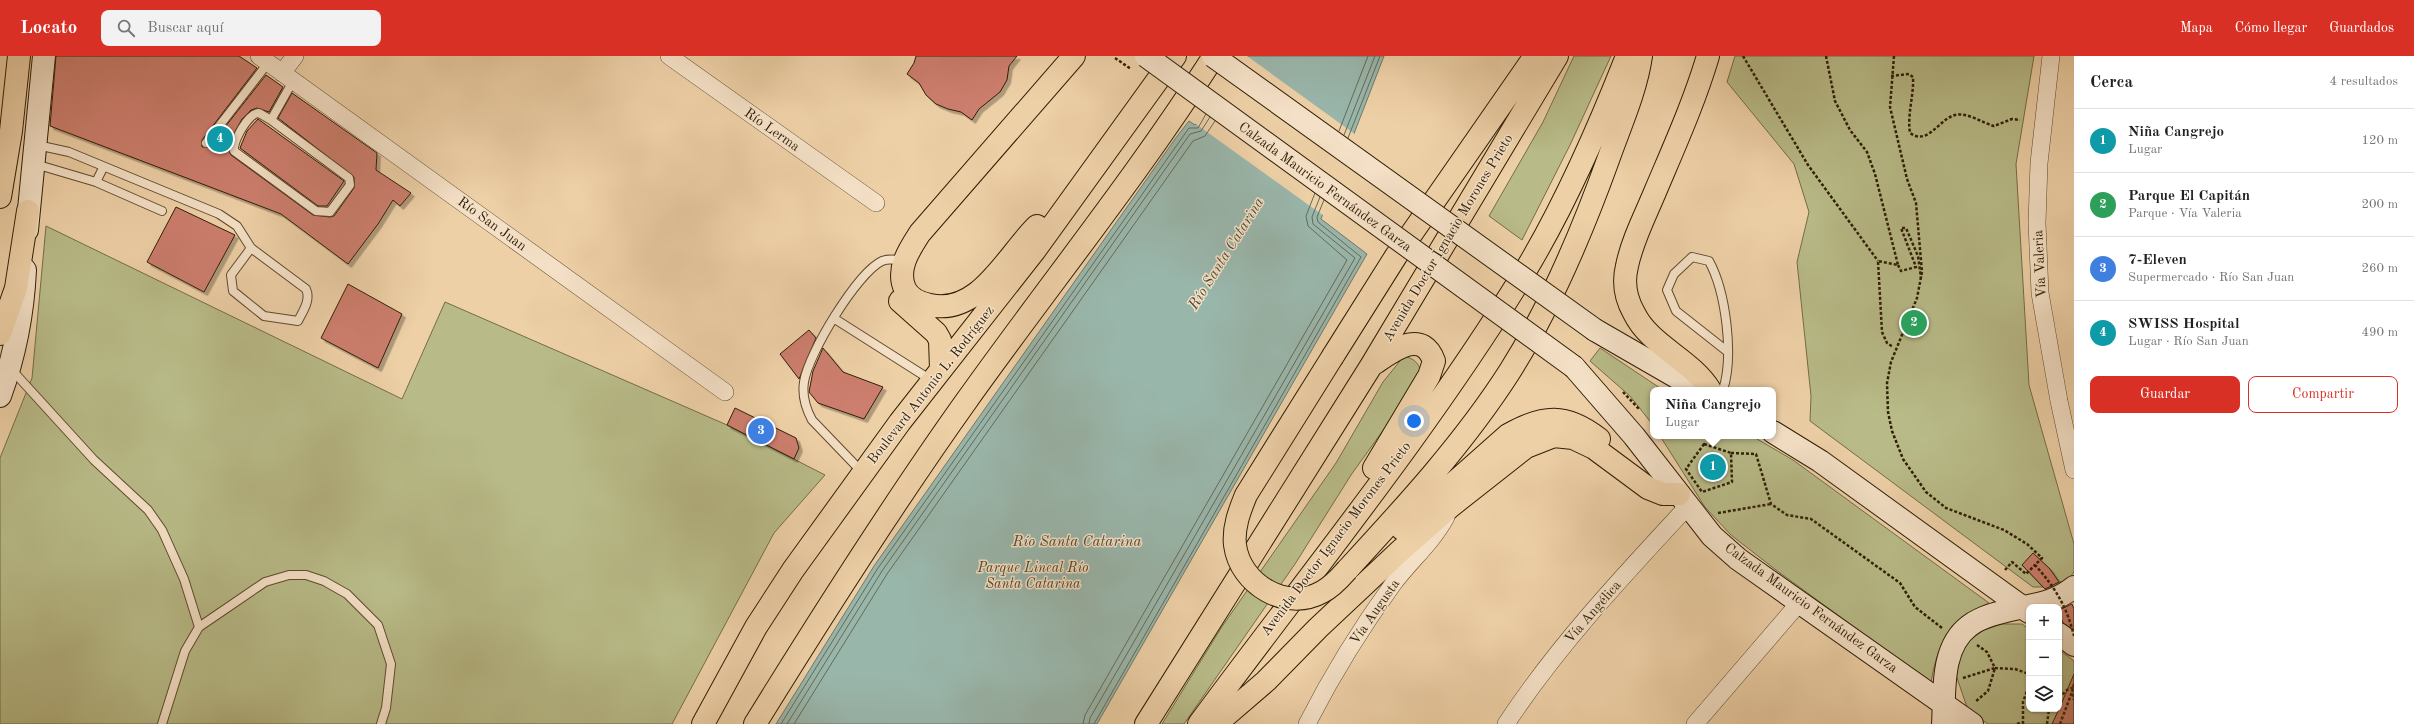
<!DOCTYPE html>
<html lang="es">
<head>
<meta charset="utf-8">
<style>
	:root { --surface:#fff; --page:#f2f2f2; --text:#202124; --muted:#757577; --line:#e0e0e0; --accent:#d93025 }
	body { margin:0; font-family:"Old Standard TT",serif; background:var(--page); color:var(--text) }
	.controls { position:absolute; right:12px; bottom:12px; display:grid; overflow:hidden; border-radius:8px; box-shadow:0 1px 3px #0004 }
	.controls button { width:36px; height:36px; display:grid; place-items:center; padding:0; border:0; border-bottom:1px solid var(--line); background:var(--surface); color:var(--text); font:20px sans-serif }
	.you { position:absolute; left:1414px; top:365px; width:14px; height:14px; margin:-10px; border:3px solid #fff; border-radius:50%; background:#1a73e8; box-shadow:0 0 0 6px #1a73e833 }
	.badge { display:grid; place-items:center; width:26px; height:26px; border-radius:50%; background:var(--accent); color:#fff; font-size:13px; font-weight:700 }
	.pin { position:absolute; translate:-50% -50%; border:2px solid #fff; box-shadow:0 1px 4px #0006 }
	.popup { position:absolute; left:1650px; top:331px; width:126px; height:52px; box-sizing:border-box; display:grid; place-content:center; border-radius:8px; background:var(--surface); filter:drop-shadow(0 1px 3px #0005); font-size:13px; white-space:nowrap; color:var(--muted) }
	.popup b { font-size:15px; color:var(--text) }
	.popup::after { content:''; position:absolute; left:50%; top:100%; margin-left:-8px; border:8px solid transparent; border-top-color:var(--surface) }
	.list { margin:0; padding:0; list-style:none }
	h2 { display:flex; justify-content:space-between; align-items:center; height:52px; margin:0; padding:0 16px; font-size:17px }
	h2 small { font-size:13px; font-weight:400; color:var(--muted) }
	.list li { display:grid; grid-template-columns:26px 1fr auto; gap:12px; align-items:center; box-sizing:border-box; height:64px; padding:0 16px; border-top:1px solid var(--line) }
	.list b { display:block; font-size:15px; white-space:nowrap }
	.list p { margin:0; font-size:13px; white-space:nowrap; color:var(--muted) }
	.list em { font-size:13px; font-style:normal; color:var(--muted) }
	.actions { display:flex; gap:8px; padding:12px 16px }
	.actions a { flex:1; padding:9px 0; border:1px solid var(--accent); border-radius:8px; text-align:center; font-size:14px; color:var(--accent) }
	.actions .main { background:var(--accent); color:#fff }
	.icon { flex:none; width:22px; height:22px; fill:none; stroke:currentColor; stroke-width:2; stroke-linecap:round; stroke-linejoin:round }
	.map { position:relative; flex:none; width:2074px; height:668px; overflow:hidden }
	header { display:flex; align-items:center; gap:24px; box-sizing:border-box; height:56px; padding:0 20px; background:var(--accent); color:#fff }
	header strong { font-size:19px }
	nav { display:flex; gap:22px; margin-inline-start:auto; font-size:14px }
	.search { width:280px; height:36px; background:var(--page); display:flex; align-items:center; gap:10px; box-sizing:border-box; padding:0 14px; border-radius:8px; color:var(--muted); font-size:15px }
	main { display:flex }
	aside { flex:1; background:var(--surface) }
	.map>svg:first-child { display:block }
	.green { fill:#b8bb88; stroke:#746c47 }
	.water { fill:#99b6ab; stroke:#6f7969 }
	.pier { fill:#eed0a7 }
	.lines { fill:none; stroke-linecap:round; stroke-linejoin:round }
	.shore { stroke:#646a58; stroke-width:1 }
	.building { fill:#cd7e6e; stroke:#2f1e06; filter:url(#shadow) }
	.lane-casing { stroke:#5f4a2e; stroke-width:10 }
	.street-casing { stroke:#5f4a2e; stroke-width:18 }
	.secondary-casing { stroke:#2f1e06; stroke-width:24 }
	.primary-casing { stroke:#2f1e06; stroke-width:24 }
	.highway-casing { stroke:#2f1e06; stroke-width:24 }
	.path { stroke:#2f1e06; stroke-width:2.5; stroke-dasharray:3 2; stroke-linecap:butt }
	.lane { stroke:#f4e0c6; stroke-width:8 }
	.street { stroke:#f4e0c6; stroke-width:17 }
	.secondary { stroke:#f4e0c6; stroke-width:22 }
	.primary { stroke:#eed0a7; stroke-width:22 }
	.highway { stroke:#eed0a7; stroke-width:22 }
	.secondary-bridge-casing { stroke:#2f1e06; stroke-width:24; stroke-linecap:butt }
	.primary-bridge-casing { stroke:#2f1e06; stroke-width:24; stroke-linecap:butt }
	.path-bridge { stroke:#2f1e06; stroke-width:2.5; stroke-dasharray:3 2; stroke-linecap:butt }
	.secondary-bridge { stroke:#f4e0c6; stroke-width:22 }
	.primary-bridge { stroke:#eed0a7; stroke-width:22 }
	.labels { text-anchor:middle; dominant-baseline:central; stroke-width:3; stroke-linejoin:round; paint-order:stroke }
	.street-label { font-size:14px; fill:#2f1e06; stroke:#f4e0c6 }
	.park-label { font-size:14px; font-style:italic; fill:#514526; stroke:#f4e0c6 }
	.water-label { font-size:15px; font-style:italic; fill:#4f4c38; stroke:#f4e0c6 }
</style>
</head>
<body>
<header>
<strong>Locato</strong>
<div class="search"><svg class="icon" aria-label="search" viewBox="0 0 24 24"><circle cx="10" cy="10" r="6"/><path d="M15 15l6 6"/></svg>Buscar aquí</div>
<nav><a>Mapa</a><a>Cómo llegar</a><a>Guardados</a></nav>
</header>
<main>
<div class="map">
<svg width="2074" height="668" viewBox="0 0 2074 668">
	<defs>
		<filter id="shadow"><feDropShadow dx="3.5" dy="3.5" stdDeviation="0" flood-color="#0004"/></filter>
	</defs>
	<rect width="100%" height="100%" fill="#eed0a7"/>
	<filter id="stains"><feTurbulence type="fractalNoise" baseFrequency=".005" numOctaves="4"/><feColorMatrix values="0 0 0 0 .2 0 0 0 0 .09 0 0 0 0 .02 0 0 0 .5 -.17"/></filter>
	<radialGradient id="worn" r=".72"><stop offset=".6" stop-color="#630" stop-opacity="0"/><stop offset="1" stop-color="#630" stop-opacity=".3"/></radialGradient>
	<!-- green -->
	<path class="green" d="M1574 0H1611L1570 89 1522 184 1489 160 1543 66Z
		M1735 0H2034L2016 108 2029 329 2074 488V516L2068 524 2043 531H2033L1810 365 1811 340 1797 206 1809 156 1794 108 1727 26Z
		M46 170 402 343 445 246 727 369 825 419 774 477 672 668H0V402L32 322Z
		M1600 292 1663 334H1653V369L1630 340 1590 305Z
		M1404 300C1416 303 1420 309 1422 320L1351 419 1295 508 1184 668H1162L1221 572 1336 407 1383 326Z
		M1660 380H1752L1793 404 1989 547C1951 562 1937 588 1931 627L1776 514 1731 479 1705 451Z
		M2002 568H2022L2029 573V653H2059V594L2074 605V668H1988L1968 654 1956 619 1961 597 1970 584 1984 574Z"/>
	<!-- water -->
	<path class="water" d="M1235 0H1384L1321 163 1367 198 1097 668H776L874 510 1175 83 1189 65 1195 69Z"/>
	<!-- pier -->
	<path class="pier" d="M1233 0H1247L1356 79 1324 160 1189 63 1194 66Z"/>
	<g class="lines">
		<!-- shore -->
		<path class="shore" d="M1339 75 1368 0
			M1344 79 1375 0
			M1348 82 1380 0
			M781 668 878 512 1189 72H1198L1206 58
			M787 668 882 515 1190 78 1201 75 1210 61
			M794 668 887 518 1193 85 1205 80 1215 65
			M1083 668 1085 659 1347 204 1308 170 1306 160 1315 137
			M1089 668 1090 662 1355 202 1313 168 1312 161 1320 141
			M1094 668 1361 201 1318 166 1317 161 1324 144"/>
	</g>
	<!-- building -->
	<path class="building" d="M56 0H239L257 12 202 84V91L210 90 266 19 283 31 269 56 257 52 251 54 242 63 231 83 229 95 231 99 313 159 330 161 334 160 354 132V121L278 62 292 37 377 97 376 114 411 137 400 150 393 144 378 168 348 208 281 158 50 70Z
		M916 0H1017L1009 10 1007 24 1000 36 979 53 972 64 961 56 948 53 936 48 926 39 919 27 907 18 914 7Z
		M258 63 344 125 327 150H318L240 92 247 75Z
		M176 151 235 179 204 236 147 206Z
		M348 228 402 258 378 312 321 282Z
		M809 274 816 282 799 323 780 298Z
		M823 292 843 316 883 331 864 363 818 347 809 336 813 315Z
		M735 352 796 382 799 392 794 403 727 369Z
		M2033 497 2050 513 2059 526 2045 533 2022 509Z
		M2072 548 2074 553V574L2063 567 2059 557V554Z
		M2074 618V668H2052L2059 653Z"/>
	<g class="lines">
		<!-- lane casing -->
		<g class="lane-casing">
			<path id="lane" d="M271 64 349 122 350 129 330 156 316 155 234 95C233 85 248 57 259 57L271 64 293 25
				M206 87 268 7
				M37 89 69 96 219 158 237 170 251 192 306 233C311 244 303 255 298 265L264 260 233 235 231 219 251 192
				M35 108 96 126 162 155
				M96 126 103 112
				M835 263 931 324
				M11 313 94 404 148 454 162 474 184 523 199 571
				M1723 334C1734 300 1726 236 1709 205L1692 201 1674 218 1667 234 1676 255 1728 296
				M862 416 812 364C806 353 802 339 804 326 808 298 857 217 882 205 890 202 896 204 903 205
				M162 668 185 595 199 571 265 526 289 519H306L324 525 347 538 378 569 391 608 386 652 381 668"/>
		</g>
		<!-- street casing -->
		<g class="street-casing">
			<path id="street" d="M259 0 725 336
				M669 0 876 147
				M2051 0 2039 107 2037 167 2040 237 2059 345 2074 414
				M282 17 295 0
				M1307 668C1332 619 1361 572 1393 528 1410 505 1432 487 1446 461
				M1506 668C1558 589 1624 519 1688 450
				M1695 668 1800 546"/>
		</g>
		<!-- secondary casing -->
		<g class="secondary-casing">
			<path id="secondary" d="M27 174 44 0
				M1595 274 1699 334
				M1574 311 1634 380 1712 480 1738 503 1972 668
				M0 340C15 299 23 257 25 214
				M1773 376 1820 405 2029 556
				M2059 578 2074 589
				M1943 668C1945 637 1940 592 1969 570 1983 559 2006 555 2024 551 2043 547 2058 544 2074 531"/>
		</g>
		<!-- primary casing -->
		<g class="primary-casing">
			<path id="primary" d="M1708 0C1694 47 1674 91 1655 136 1645 160 1632 185 1627 210 1623 226 1626 243 1634 257 1650 290 1691 303 1710 334
				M0 141 11 75 19 0
				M0 278 16 232 28 155
				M1333 300 1396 200 1535 0
				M1374 412 1429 320 1434 305C1422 272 1393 295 1375 307
				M1402 473 1508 379C1543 359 1566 357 1599 383
				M1347 514C1405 451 1464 387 1510 315 1551 250 1582 176 1608 104 1620 70 1636 35 1641 0
				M1146 668 1371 310 1557 0
				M1199 668C1309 519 1427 375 1524 217 1565 149 1598 74 1627 0
				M1216 668 1266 625 1318 572 1400 495 1451 450 1526 391 1554 380 1573 382 1594 392 1648 432 1663 438H1679"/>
		</g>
		<!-- highway casing -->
		<g class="highway-casing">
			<path id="highway" d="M1037 170C1007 199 979 260 930 249 920 247 910 243 905 233 896 213 909 194 920 177L1074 0
				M900 245 936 277 940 284 941 313
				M703 668 756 571 793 514 900 366 1035 194 1175 0
				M755 668C823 558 892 449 967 344 1049 229 1138 119 1214 0"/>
		</g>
		<!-- path -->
		<path class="path" d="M1743 0 1808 109 1878 205
			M1826 0 1835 45 1850 74 1867 96 1875 118 1898 209 1878 205 1882 276 1887 287 1893 291
			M1894 0 1890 51 1907 123
			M1891 20 1909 18 1913 21C1914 40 1907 58 1910 77 1928 90 1939 63 1955 59 1968 56 1982 67 1994 70L2012 63 2020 64
			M1898 209 1901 215 1916 211 1901 172H1906L1918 200 1921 222
			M1623 336 1639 353
			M1704 388 1731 397 1732 426 1702 436 1686 413Z
			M1731 397 1756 398 1771 448 1787 459 1811 463 1900 527 1915 551 1942 572
			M1718 457 1771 448
			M2005 514 2012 506 2026 518 2035 509
			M1977 589 1987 596 1995 612 2015 613 2029 618
			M1963 622 1995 612 1988 635 1975 646
			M2059 642 2067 634 2074 631
			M2017 668 2023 666
			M2023 668V646L2029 629
			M2047 668 2049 653
			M2060 668 2072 636"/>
		<!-- lane -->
		<use href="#lane" class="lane"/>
		<!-- street -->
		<use href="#street" class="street"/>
		<!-- secondary -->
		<use href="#secondary" class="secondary"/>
		<!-- primary -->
		<use href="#primary" class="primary"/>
		<!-- highway -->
		<use href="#highway" class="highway"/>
		<!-- secondary-bridge casing -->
		<g class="secondary-bridge-casing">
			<path id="secondary-bridge" d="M1146 0 1574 311
				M1213 0 1595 274"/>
		</g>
		<!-- primary-bridge casing -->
		<g class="primary-bridge-casing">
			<path id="primary-bridge" d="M1333 300 1246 439C1240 454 1233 471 1235 489 1240 528 1286 556 1322 536 1332 531 1340 522 1347 514"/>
		</g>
		<!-- path-bridge -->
		<path class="path-bridge" d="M1115 2 1131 13
			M1907 123 1916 147 1922 216 1917 242 1891 306 1887 327 1888 356 1892 375 1903 403 1926 436 1946 452 2004 474 2027 488 2042 502 2035 509C2055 531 2067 551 2074 580
			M2074 628 2072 636 2074 644"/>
		<!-- secondary-bridge -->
		<use href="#secondary-bridge" class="secondary-bridge"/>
		<!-- primary-bridge -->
		<use href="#primary-bridge" class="primary-bridge"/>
	</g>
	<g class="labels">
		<!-- street labels -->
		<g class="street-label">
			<text transform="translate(772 74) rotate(35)">Río Lerma</text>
			<text transform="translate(1325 131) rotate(36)">Calzada Mauricio Fernández Garza</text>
			<text transform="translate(492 168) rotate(36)">Río San Juan</text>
			<text transform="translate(1448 182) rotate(-59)">Avenida Doctor Ignacio Morones Prieto</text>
			<text transform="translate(2040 208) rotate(-93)">Vía Valeria</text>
			<text transform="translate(931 329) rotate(-52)">Boulevard Antonio L. Rodríguez</text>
			<text transform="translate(1336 483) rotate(-53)">Avenida Doctor Ignacio Morones Prieto</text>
			<text transform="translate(1811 552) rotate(36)">Calzada Mauricio Fernández Garza</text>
			<text transform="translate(1375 556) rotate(-55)">Vía Augusta</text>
			<text transform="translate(1593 556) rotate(-49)">Vía Angélica</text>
		</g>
		<!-- park labels -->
		<g class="park-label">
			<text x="1033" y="512">Parque Lineal Río<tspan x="1033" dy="16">Santa Catarina</tspan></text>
		</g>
		<!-- water labels -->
		<g class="water-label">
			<text transform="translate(1227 198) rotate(-58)">Río Santa Catarina</text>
			<text x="1077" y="486">Río Santa Catarina</text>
		</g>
	</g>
	<rect width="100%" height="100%" filter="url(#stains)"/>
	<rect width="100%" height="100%" fill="url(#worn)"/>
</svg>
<div class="controls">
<button>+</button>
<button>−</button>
<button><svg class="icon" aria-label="layers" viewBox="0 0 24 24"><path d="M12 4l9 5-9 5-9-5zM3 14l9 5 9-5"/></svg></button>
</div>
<div class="you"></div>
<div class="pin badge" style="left:1713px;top:411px;background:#0f9aa8">1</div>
<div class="popup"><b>Niña Cangrejo</b>Lugar</div>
<div class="pin badge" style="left:1914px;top:267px;background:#2e9e5b">2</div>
<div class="pin badge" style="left:761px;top:375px;background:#3f7fe0">3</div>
<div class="pin badge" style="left:220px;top:83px;background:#0f9aa8">4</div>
</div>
<aside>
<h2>Cerca<small>4 resultados</small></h2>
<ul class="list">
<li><span class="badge" style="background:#0f9aa8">1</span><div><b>Niña Cangrejo</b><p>Lugar</p></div><em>120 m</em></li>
<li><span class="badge" style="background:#2e9e5b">2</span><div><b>Parque El Capitán</b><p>Parque · Vía Valeria</p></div><em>200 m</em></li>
<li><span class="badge" style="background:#3f7fe0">3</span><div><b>7-Eleven</b><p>Supermercado · Río San Juan</p></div><em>260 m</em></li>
<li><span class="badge" style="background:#0f9aa8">4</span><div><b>SWISS Hospital</b><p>Lugar · Río San Juan</p></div><em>490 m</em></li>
</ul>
<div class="actions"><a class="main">Guardar</a><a>Compartir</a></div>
</aside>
</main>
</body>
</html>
